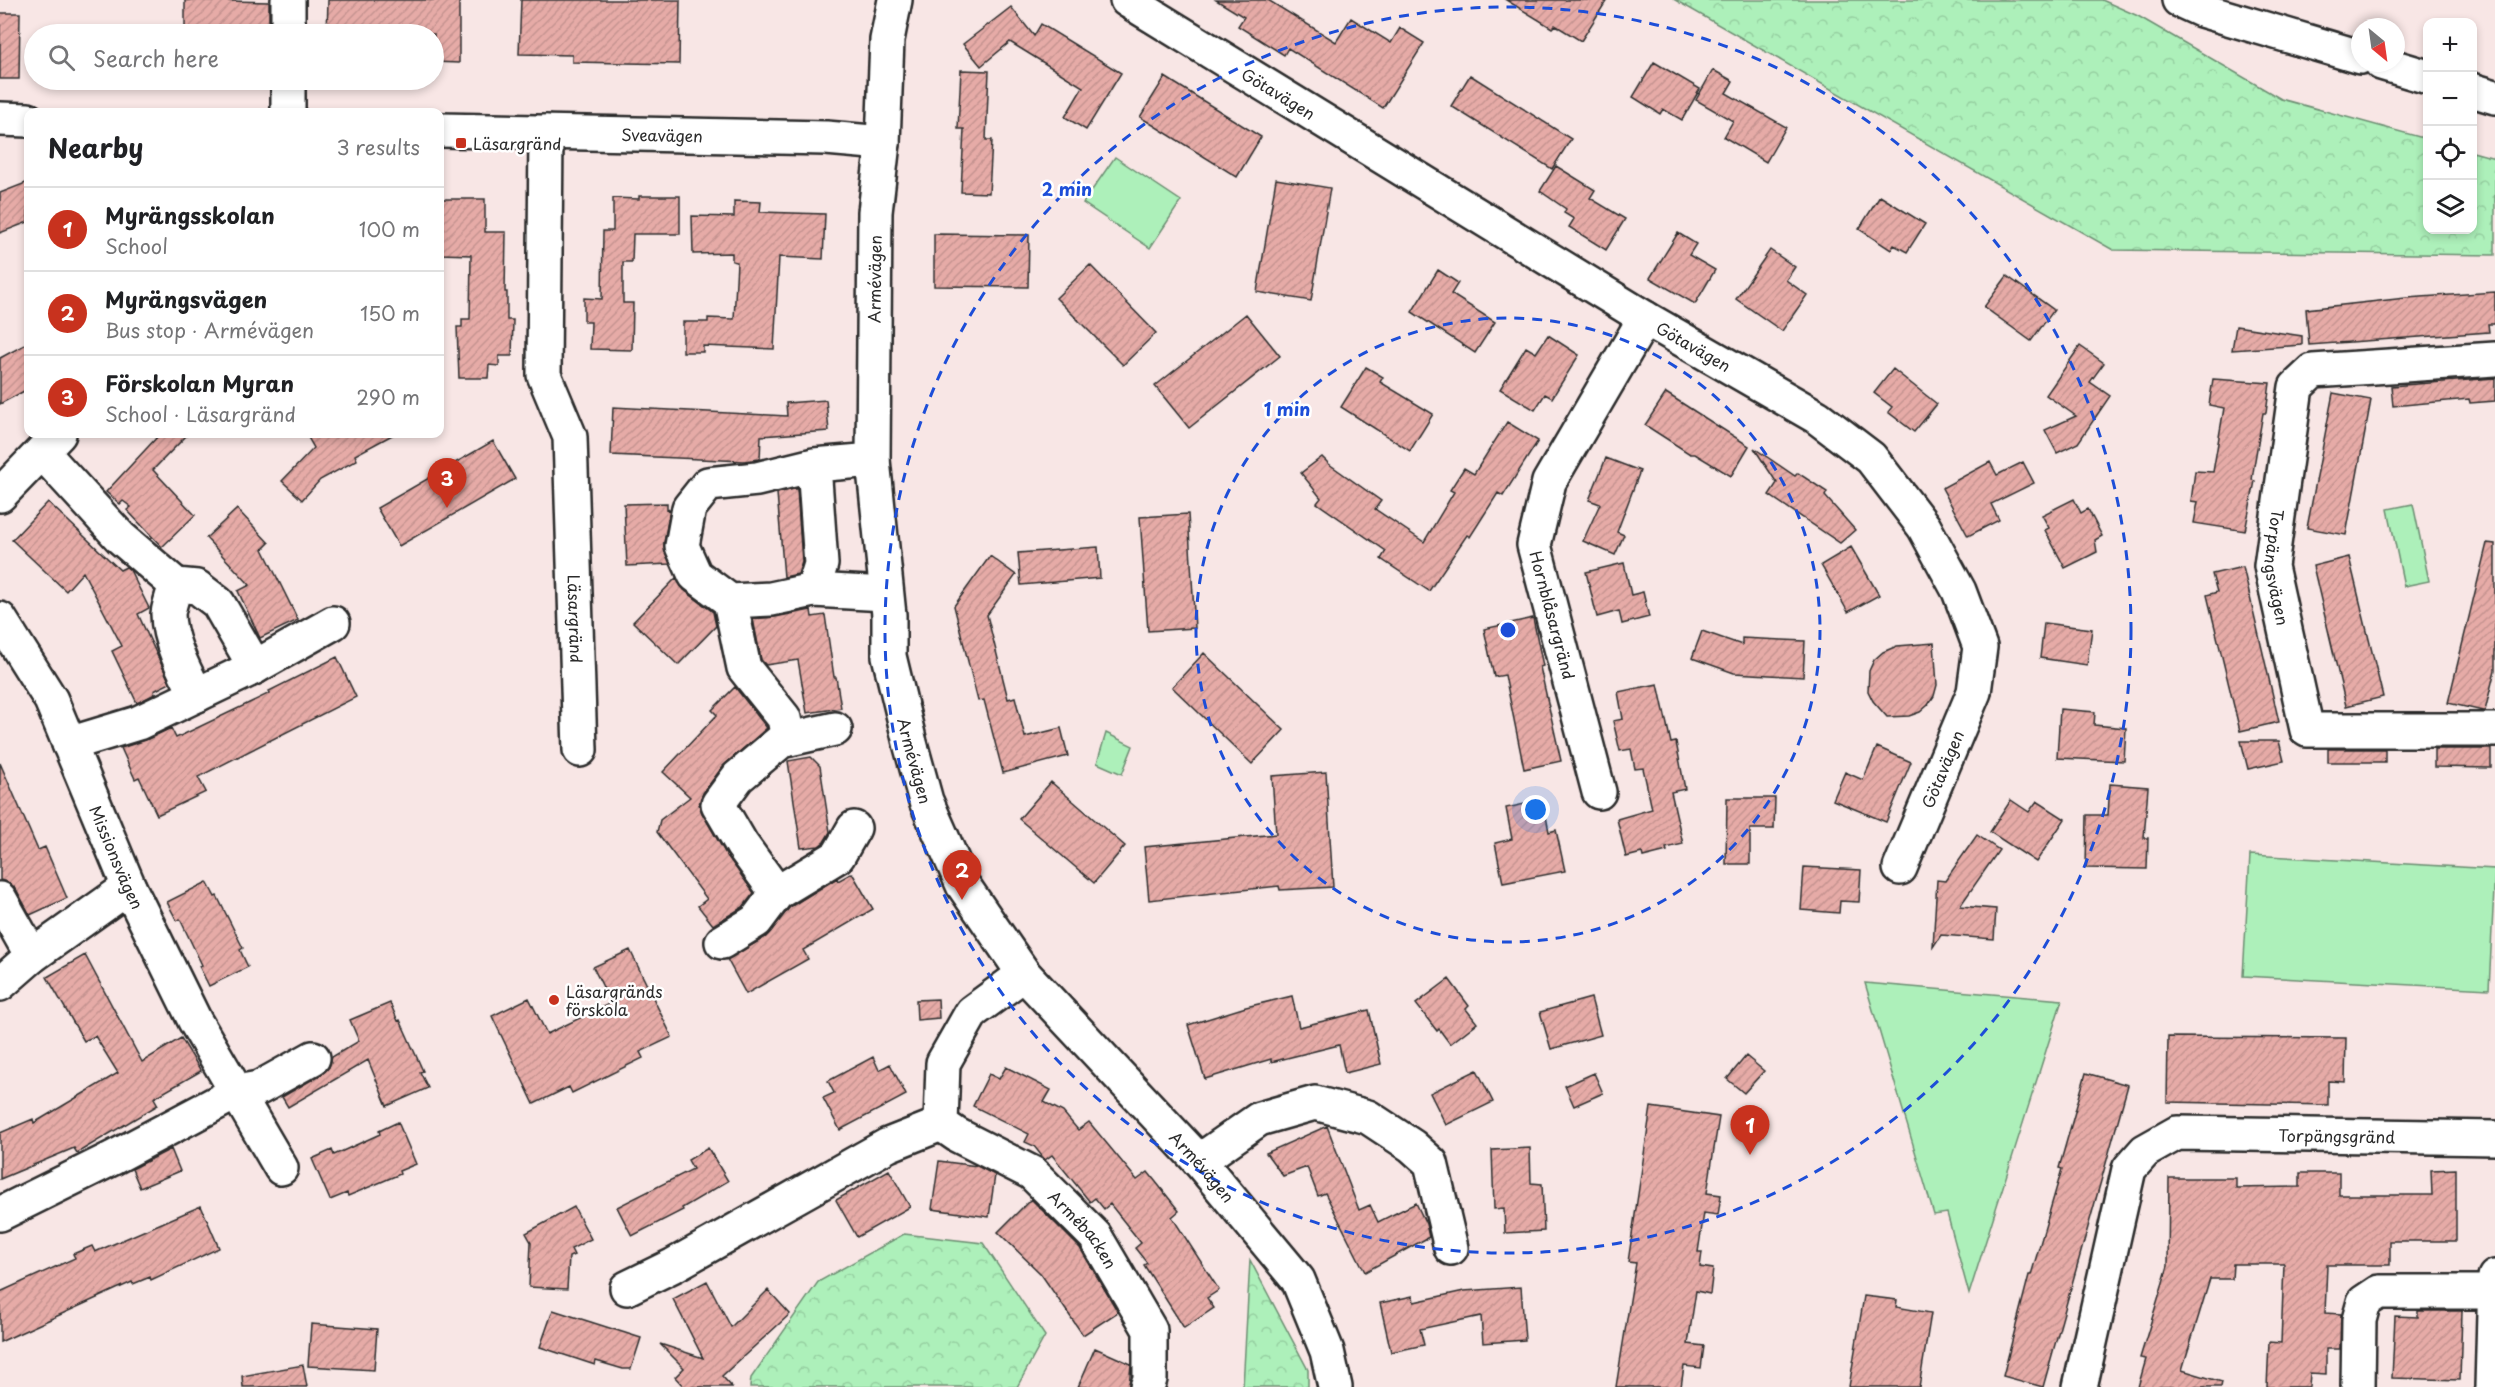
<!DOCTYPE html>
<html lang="en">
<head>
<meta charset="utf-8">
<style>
	:root { --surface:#fff; --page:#f2f2f2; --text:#202124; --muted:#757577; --line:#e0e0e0; --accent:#c8321e }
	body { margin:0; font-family:"Playpen Sans",sans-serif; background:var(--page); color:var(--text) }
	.controls { position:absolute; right:18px; top:18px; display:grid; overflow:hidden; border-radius:12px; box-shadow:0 3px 9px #0003 }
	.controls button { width:54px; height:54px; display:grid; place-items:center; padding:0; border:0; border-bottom:2px solid var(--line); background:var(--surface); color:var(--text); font:30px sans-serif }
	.compass { position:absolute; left:2351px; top:18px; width:54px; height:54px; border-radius:50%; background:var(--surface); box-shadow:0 3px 9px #0003; rotate:151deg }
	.you { position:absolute; left:1536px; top:810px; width:21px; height:21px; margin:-15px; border:4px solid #fff; border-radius:50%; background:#1a73e8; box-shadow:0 0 0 9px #1a73e833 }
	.badge { display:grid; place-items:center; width:39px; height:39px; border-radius:50%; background:var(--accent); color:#fff; font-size:20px; font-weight:700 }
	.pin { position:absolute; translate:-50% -50px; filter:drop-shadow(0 2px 3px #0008) }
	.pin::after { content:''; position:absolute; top:32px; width:21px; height:18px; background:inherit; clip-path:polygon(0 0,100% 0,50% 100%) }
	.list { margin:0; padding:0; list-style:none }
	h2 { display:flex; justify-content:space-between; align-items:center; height:78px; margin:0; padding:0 24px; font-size:26px }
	h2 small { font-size:20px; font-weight:400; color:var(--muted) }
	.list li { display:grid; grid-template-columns:39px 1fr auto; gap:18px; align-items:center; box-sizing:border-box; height:84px; padding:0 24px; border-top:2px solid var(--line) }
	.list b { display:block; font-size:22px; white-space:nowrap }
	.list p { margin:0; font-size:20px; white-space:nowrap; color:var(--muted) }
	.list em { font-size:20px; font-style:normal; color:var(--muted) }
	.icon { flex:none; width:33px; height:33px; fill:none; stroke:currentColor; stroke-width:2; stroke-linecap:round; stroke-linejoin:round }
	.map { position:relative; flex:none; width:2495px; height:1387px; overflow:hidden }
	.search { position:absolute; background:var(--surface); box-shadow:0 3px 9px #0003; left:24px; top:24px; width:420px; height:66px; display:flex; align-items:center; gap:15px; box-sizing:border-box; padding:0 21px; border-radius:33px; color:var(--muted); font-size:22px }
	.panel { position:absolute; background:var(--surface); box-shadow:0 3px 9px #0003; left:24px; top:108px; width:420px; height:330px; border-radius:12px }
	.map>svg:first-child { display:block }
	.green { fill:#adf0ba; stroke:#6c8e72; stroke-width:1.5 }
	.forest { fill:url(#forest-crowns); stroke:#6c8e72; stroke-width:1.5 }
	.building { fill:url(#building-hatch); stroke:#2b2b2b; stroke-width:1.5 }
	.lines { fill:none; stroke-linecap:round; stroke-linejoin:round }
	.minor-casing { stroke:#2b2b2b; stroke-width:38 }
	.major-casing { stroke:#2b2b2b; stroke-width:38 }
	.minor { stroke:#fff; stroke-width:33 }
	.major { stroke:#fff; stroke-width:33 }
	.ring { fill:none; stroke:#1d4ed8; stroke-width:3; stroke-dasharray:10 8 }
	.poi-dot { fill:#c8321e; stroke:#fff; stroke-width:2 }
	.labels { text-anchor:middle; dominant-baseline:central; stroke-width:5; stroke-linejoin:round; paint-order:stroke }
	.street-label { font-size:16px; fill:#2b2b2b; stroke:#fff }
	.poi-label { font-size:16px; fill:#2b2b2b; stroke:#fff; text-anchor:start }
	.centre { fill:#1d4ed8; stroke:#fff; stroke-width:3 }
	.ring-label { font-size:18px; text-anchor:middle; font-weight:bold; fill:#1d4ed8; stroke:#fff; stroke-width:5; stroke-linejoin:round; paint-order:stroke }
</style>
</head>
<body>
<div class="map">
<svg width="2495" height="1387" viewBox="0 0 2495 1387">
	<defs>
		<pattern id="forest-crowns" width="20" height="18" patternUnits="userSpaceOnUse" patternTransform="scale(1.5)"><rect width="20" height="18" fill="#adf0ba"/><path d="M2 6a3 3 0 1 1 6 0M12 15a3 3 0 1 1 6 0" fill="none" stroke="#95cea0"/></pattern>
		<pattern id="building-hatch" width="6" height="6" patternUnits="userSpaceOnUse" patternTransform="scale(1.5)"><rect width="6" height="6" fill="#e6aba7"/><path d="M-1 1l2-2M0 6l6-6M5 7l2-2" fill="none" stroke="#c59390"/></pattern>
	</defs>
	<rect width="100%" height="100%" fill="#f8e6e5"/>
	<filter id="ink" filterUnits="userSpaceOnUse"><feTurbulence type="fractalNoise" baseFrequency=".0167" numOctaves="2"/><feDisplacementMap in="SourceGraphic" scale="12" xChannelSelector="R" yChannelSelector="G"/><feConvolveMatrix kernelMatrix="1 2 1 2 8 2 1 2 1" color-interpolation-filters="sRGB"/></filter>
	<g filter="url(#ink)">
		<!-- green -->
		<path class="green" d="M1115 157 1181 201 1150 248 1083 203Z
			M2413 504 2429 581 2404 586 2388 509Z
			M1106 733 1133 746 1122 774 1097 763Z
			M2250 855 2495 869 2489 989 2243 976Z
			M1865 983 2062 1000 1969 1294 1947 1213 1934 1215Z"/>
		<!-- forest -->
		<path class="forest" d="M1675 0H2102L2138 16 2281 99 2427 139 2428 230H2472L2473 152 2495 158V255L2113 250Z
			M904 1234 983 1243 1045 1336 1017 1387H750L751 1378 818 1282Z
			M1250 1260 1308 1370V1387H1243Z"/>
		<!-- building -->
		<path class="building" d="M185 0 269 2V34H185Z
			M328 0H459V63L434 62V34H327Z
			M521 0H680L679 64 572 62V55L519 54Z
			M1216 0H1268L1336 42 1351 18 1391 43 1400 28 1424 43 1383 108 1288 48 1284 55 1238 26 1244 17Z
			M1506 0H1607L1581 41 1555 25 1552 28Z
			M1011 7 1034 36 1041 24 1121 73 1086 130 1065 117 1083 87 1010 42 981 66 963 44Z
			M0 13H20L19 79H0Z
			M1654 62 1700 89 1682 120 1663 109 1660 114 1633 97Z
			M961 70 989 71 986 140H992L989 193 961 192 964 129H958Z
			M1713 70 1733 81 1726 93 1786 127 1766 162 1724 137 1733 121 1696 100Z
			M1470 75 1571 139 1552 169 1451 106Z
			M1165 77 1261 137 1237 177 1140 117Z
			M1556 166 1595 190 1590 198 1625 219 1606 250 1569 227 1574 219 1564 213 1566 209 1540 191Z
			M1276 179 1330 188 1311 301 1257 292Z
			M28 182V222L0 233V193Z
			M639 196H680V234H633L632 262H623V303H633L632 350 590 349 591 322H584V298L602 299 603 231H613V198L639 199Z
			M1880 196 1925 224 1907 252 1894 245 1891 250 1859 229Z
			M440 199H485V232H506L505 292H507V320H513L512 356H499V366L489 365 488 378H459L457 327H462V319H470L471 255 440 254Z
			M734 201 761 202 760 212 825 214 823 259 779 257 774 349 703 346V352H683V322H708V318L734 319 737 262 732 261V253L693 254 692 216 734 217Z
			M1678 233 1696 244 1689 255 1715 270 1695 304 1650 278Z
			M934 234 1029 235 1028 287 934 286Z
			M1770 250 1795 267 1786 280 1807 295 1782 331 1736 299Z
			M1090 265 1156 333 1123 365 1056 298Z
			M1438 270 1458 283 1451 294 1495 322 1475 353 1412 312Z
			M2007 276 2054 310 2031 341 1984 307Z
			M2495 292V324H2488L2489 332 2309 345 2306 309 2406 298Z
			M1246 314 1280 356 1189 428 1155 386Z
			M2236 326 2302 336V345L2232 350Z
			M1548 335 1579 355 1552 398 1545 394 1535 410 1500 389 1526 347 1536 353Z
			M28 343V389L0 404V358Z
			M2080 346 2104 363 2090 382 2110 396 2078 443 2057 453 2045 430 2076 416 2046 395Z
			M1366 367 1383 377 1380 382 1433 414 1410 451 1341 407Z
			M1893 369 1937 404 1914 432 1888 412 1892 407 1874 393Z
			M2495 378V401L2470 403 2469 399 2393 406 2391 386Z
			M2213 379 2270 383 2266 413H2263L2254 466 2252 480 2255 481 2245 531 2194 523 2198 502 2191 501 2195 471 2213 472 2224 408 2209 405Z
			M1666 393 1749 446 1731 476 1695 454H1690L1645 425Z
			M2333 393 2371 400 2346 535 2307 528Z
			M826 400 829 431 761 436 760 459 744 461 611 455 613 407 787 416 786 403Z
			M1507 422 1538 441 1503 496 1498 493 1470 537 1467 535 1429 591 1381 559 1386 551 1317 503 1321 498 1301 473 1322 457 1329 464 1381 501 1375 509 1424 542 1454 492 1450 490 1464 468 1474 474Z
			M160 434H188L153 470 195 515 162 547 127 510 131 507 123 501 120 504 106 492Z
			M306 434H394L355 455 357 460 320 480 302 500 282 481 314 448Z
			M493 441 515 479 399 546 377 508Z
			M1754 448 1795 476 1798 473 1827 492 1825 496 1855 530 1840 543 1769 495 1777 483Z
			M1606 458 1640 471 1617 532 1624 535 1615 555 1583 541 1600 504 1589 500Z
			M1990 462 1997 475 2023 462 2034 483 1991 504 1999 520 1968 536 1942 488Z
			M794 489H797L802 562 798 574 784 577 777 493Z
			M2074 499 2081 513 2088 509 2102 536 2095 540 2097 552 2065 568 2045 530 2049 528 2042 515Z
			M48 502 120 570 126 567 130 570 149 608 138 614 170 683 154 691 155 694 137 703 112 651 122 646 83 572 66 591 12 540Z
			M667 503V510L670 509 664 543 670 564 627 566 624 504Z
			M237 509 269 543 263 549 298 620 260 638 238 591 250 585 206 538Z
			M1188 514 1195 628 1148 631 1140 517Z
			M2487 543 2495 544V670L2485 711H2483L2448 703Z
			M1098 547 1100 578 1021 585 1018 553Z
			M1851 547 1879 595 1848 612 1821 565Z
			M990 556 1016 575 987 615 1008 699 1015 697 1025 737 1061 728 1068 756 1003 773 984 700 978 701 954 606Z
			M2349 557 2383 697 2346 706 2313 566Z
			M1624 563 1631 595 1643 592 1649 617 1622 624 1619 611 1597 617 1586 572Z
			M2243 567 2279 722 2240 731 2207 595 2217 592 2212 574Z
			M676 578 684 590 713 612 716 626 678 665 633 622Z
			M811 610 812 617 825 615 834 677H836L841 708 807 713 798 660 766 665 761 660 753 619 775 617Z
			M1533 618 1543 666 1540 667 1561 761 1524 769 1505 675 1494 677 1484 629Z
			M2044 623 2092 629 2087 665 2040 658Z
			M1702 631 1742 645V638L1805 641 1803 677 1734 673 1692 658Z
			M1934 643 1937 685 1934 696 1928 705 1920 712 1909 716 1887 717 1873 701 1868 691 1869 671 1874 660 1883 652 1897 646Z
			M1204 653 1284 730 1252 764 1172 687Z
			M337 657 356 697 198 777 206 792 157 815 139 777 135 779 121 748 146 740 171 728 176 738 270 693 269 691Z
			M1658 684 1671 743 1676 742 1685 789 1671 792 1683 844 1666 848 1667 851 1643 857 1642 853 1626 857 1617 819 1652 809 1643 768 1635 769 1631 749 1620 751 1613 721 1623 719 1618 692Z
			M735 687 767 728 723 766 703 793 699 804 702 813 726 854 754 893 743 907 713 925 698 906 707 899 657 832 660 820 690 797 663 772 717 715 712 710Z
			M2060 709 2095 712 2094 725 2126 728 2124 761 2057 758Z
			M2241 741H2279L2284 761 2248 769Z
			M1877 747 1911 762 1886 822 1833 800 1845 772 1863 780Z
			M2328 749H2385V762H2328Z
			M2434 749H2491V768L2434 767Z
			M811 757 820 766 830 832 824 842 819 846 801 848 788 761Z
			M0 763 38 850 45 847 67 898 30 915 16 889 9 883 0 880Z
			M1326 772 1333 887 1280 890 1279 886 1149 900 1144 847 1276 834 1272 776Z
			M1051 782 1125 846 1094 883 1019 819Z
			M2110 784 2148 787 2144 838H2148L2147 869 2086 868 2087 815H2108Z
			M1727 798H1775L1774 829H1750V864H1726Z
			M1543 800 1549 832 1556 830 1565 871 1503 883 1495 843 1512 839 1506 808Z
			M2011 800 2029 812 2037 801 2065 819 2036 862 1990 832Z
			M1977 835 1999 850 1960 906 1996 909 1994 939 1941 935 1933 947 1937 880 1945 881Z
			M1804 867 1861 870 1859 902 1840 901 1839 913 1801 910Z
			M852 873 873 909 803 950 808 959 746 994 727 959 766 937 790 907 837 878 838 881Z
			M207 882 215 897 217 896 243 948 240 950 248 967 209 986 199 966 202 965 180 919 177 921 167 902Z
			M630 950 672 1037 640 1052 643 1058 572 1093 569 1087 534 1104 492 1016 529 998 547 1034 611 1003 593 967Z
			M85 955 142 1062 181 1038 201 1071 154 1098 158 1105 77 1153 74 1148 0 1179V1133L33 1119 34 1123 118 1073 95 1036 84 1041 47 977Z
			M1449 979 1469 1006 1466 1009 1477 1023 1450 1044 1439 1029 1437 1031 1416 1004Z
			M1292 996 1299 1027 1369 1010 1381 1064 1345 1073 1339 1045 1271 1062V1059L1205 1079 1188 1025 1246 1007Z
			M1591 998 1601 1035 1551 1049 1540 1012Z
			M938 999 939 1018 917 1020 916 1000Z
			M390 1003 398 1021 400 1020 423 1071 420 1072 428 1088 387 1106 368 1060 288 1107 282 1097 322 1074 329 1067 332 1057 359 1041 350 1020Z
			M2168 1037 2346 1038 2345 1082 2328 1081V1105L2167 1102Z
			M1746 1056 1764 1071 1744 1093 1727 1079Z
			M873 1057 879 1070 890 1064 906 1095 840 1130 823 1098 834 1093 828 1081Z
			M1006 1067 1051 1090 1044 1102 1063 1112 1078 1130 1089 1122 1137 1180 1148 1172 1179 1211 1172 1217 1219 1290 1207 1298 1214 1308 1184 1328 1144 1265 1147 1263 1135 1248 1141 1243 1110 1204 1104 1209 1095 1198 1090 1202 1052 1155 1045 1160 1034 1146 1025 1142 1029 1134 973 1106 989 1074 999 1079Z
			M1477 1070 1493 1102 1446 1125 1430 1093Z
			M1594 1073 1603 1093 1574 1106 1565 1086Z
			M2086 1073 2128 1085 2043 1387 2003 1376 2029 1275H2031L2062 1169 2059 1168Z
			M1651 1107 1719 1117 1707 1193 1721 1195 1718 1215 1704 1213 1698 1252H1702L1700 1267 1713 1269 1710 1294 1696 1291 1688 1344 1704 1346 1701 1368 1684 1366 1681 1387H1616L1636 1263 1628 1262Z
			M398 1122 416 1164 399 1171 400 1174 348 1196 347 1193 330 1200 312 1159 332 1150 334 1155 380 1134 379 1131Z
			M1327 1126 1359 1210 1370 1205 1378 1222 1416 1203 1426 1224 1429 1237 1365 1272 1325 1193 1318 1196 1307 1167 1283 1176 1266 1153Z
			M708 1148 728 1181 682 1208 683 1210 632 1236 617 1207 693 1169 688 1160Z
			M1530 1148 1531 1183 1542 1184 1544 1231 1505 1233 1504 1208 1494 1209 1492 1150Z
			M171 1149 180 1171 140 1188 132 1169Z
			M939 1161 977 1166 995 1175 989 1217 932 1209Z
			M2456 1169V1241H2390V1265H2327L2325 1313 2341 1314 2340 1349H2326V1374L2310 1373 2309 1387H2267L2269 1342 2281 1343 2284 1264H2233L2232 1279H2210L2182 1370 2222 1382 2221 1387H2138L2146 1359 2140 1358 2168 1266 2169 1178H2236V1188L2300 1187V1173H2339V1195H2432L2431 1170Z
			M889 1170 910 1207 857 1237 836 1200Z
			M1031 1199 1080 1248 1118 1312 1083 1335 1041 1274 998 1232Z
			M201 1206 219 1248 151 1280 150 1277 133 1284 132 1282 0 1342V1292L75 1258 73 1254 92 1246 95 1252Z
			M574 1207 591 1239 571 1249 574 1255 569 1257 567 1289 529 1287 531 1242 526 1233Z
			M707 1281 731 1327 768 1290 790 1314 722 1376 732 1387H684L675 1377 684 1368 660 1344 703 1358 673 1299Z
			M1521 1287 1525 1340 1483 1343 1481 1316 1420 1329 1424 1345 1391 1352 1380 1303 1413 1296 1414 1302 1464 1291Z
			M1864 1296 1897 1300 1896 1307 1931 1313 1919 1387H1849Z
			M553 1310 641 1338 631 1369H623L596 1361 595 1365 540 1347Z
			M2418 1311H2462L2460 1380 2392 1378 2395 1316 2418 1317Z
			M311 1324 377 1329 374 1370 308 1366Z
			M1095 1348 1131 1364 1129 1387H1078Z
			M303 1365 307 1387H243L242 1376Z"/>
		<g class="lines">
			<!-- minor casing -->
			<g class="minor-casing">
				<g id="minor">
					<path id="s1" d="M895 0 887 40 883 143 875 212 873 460 889 615V656L910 743 926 801 963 885 1024 974 1199 1161 1298 1280 1327 1351 1335 1387"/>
					<path id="s2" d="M1127 0 1645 318 1817 417 1871 458 1924 527 1959 591 1980 647 1974 692 1900 868"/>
					<path d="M288 34V0"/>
					<path d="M288 80V112"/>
					<path d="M0 119 28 120"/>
					<path id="s3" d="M440 130 826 138 883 143"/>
					<path id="s4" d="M546 132 544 375 570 437 580 750"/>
					<path id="s5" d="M2495 359 2313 371 2296 387 2271 566 2307 730H2495"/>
					<path d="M42 452 120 537 176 585C173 594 169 605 168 614 168 640 185 673 197 695"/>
					<path d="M814 465 757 479 708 484 689 508 682 546 695 575 730 601 771 599 813 590 821 564 814 465 873 460"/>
					<path d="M0 495 59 434"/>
					<path d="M176 585 197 587 218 603 255 667"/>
					<path d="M813 590 886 594"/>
					<path d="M730 601 744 668 784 718 788 739"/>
					<path id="s6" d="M0 619 51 700 129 887 195 1021 281 1168"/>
					<path d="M835 729 781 741 738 777 718 804 742 845 777 893 838 856 854 828"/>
					<path d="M69 744 138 723 255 667 333 623"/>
					<path d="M1599 792 1534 545 1549 482 1645 318"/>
					<path d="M0 899 32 956 129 887"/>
					<path d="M722 942 756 921 777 893"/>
					<path id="s7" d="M1024 974 972 1012 943 1063 941 1124 957 1135 1032 1173 1095 1236 1150 1330V1379L1147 1387"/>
					<path d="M0 984 32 956"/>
					<path d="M1199 1161 1259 1119 1315 1103 1368 1117 1412 1146 1431 1163 1451 1248"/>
					<path d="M0 1214 113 1158 237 1092 259 1088 313 1058"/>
					<path d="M627 1288 674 1265 888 1145 941 1124"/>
					<path id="s8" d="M2080 1387 2129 1169 2145 1151 2177 1133 2495 1138"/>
					<path d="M2358 1387 2359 1320 2364 1302 2379 1292H2495"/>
					<path d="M2492 1387 2495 1277"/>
				</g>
			</g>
			<!-- major casing -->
			<g class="major-casing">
				<path id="major" d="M2179 0 2201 10 2360 57
					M2381 63 2428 77
					M2472 90 2495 97"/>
			</g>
			<!-- minor -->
			<use href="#minor" class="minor"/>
			<!-- major -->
			<use href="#major" class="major"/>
		</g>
	</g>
	<!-- distance rings -->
	<g class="ring">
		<circle cx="1508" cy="630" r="312"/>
		<circle cx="1508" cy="630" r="623"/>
	</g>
	<!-- markers -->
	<g class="poi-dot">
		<rect x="455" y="137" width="12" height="12" rx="3"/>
		<circle cx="554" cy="1000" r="6"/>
	</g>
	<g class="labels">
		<!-- street labels -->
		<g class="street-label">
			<text stroke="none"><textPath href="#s2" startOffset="178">Götavägen</textPath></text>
			<text stroke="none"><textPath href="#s3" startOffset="222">Sveavägen</textPath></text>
			<text transform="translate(874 279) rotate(-89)">Armévägen</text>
			<text stroke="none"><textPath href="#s2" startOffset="664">Götavägen</textPath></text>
			<text stroke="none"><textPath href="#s5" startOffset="388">Torpängsvägen</textPath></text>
			<text transform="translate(1553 615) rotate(75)">Hornblåsargränd</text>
			<text stroke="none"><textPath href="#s4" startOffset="492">Läsargränd</textPath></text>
			<text stroke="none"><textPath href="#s1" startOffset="766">Armévägen</textPath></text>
			<text transform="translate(1942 769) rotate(-67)">Götavägen</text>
			<text stroke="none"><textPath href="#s6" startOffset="266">Missionsvägen</textPath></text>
			<text stroke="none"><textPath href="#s8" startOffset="444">Torpängsgränd</textPath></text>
			<text stroke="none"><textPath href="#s1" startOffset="1270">Armévägen</textPath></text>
			<text stroke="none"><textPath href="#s7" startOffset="364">Armébacken</textPath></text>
		</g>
		<!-- poi labels -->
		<g class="poi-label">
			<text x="473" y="143">Läsargränd</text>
			<text x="566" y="991">Läsargränds<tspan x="566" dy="18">förskola</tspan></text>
		</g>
	</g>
	<circle cx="1508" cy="630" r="9" class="centre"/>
	<g class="ring-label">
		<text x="1067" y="196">2 min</text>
		<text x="1287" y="416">1 min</text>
	</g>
</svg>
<div class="controls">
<button>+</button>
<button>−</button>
<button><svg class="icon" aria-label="locate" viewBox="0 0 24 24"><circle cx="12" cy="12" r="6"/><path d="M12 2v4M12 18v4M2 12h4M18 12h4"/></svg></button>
<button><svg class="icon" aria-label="layers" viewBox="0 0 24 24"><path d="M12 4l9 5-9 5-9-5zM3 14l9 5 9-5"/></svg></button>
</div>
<svg class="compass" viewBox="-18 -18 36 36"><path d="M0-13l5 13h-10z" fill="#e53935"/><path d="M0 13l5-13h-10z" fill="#757577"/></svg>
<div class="you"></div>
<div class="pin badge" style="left:1750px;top:1155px">1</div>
<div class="pin badge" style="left:962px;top:900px">2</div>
<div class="pin badge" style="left:447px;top:508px">3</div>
<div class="search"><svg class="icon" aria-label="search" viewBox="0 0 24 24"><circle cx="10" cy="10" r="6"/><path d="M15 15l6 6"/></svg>Search here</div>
<section class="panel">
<h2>Nearby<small>3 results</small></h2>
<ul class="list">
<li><span class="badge">1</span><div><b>Myrängsskolan</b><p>School</p></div><em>100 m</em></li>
<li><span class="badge">2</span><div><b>Myrängsvägen</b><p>Bus stop · Armévägen</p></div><em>150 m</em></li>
<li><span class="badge">3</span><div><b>Förskolan Myran</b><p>School · Läsargränd</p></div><em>290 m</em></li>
</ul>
</section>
</div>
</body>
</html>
